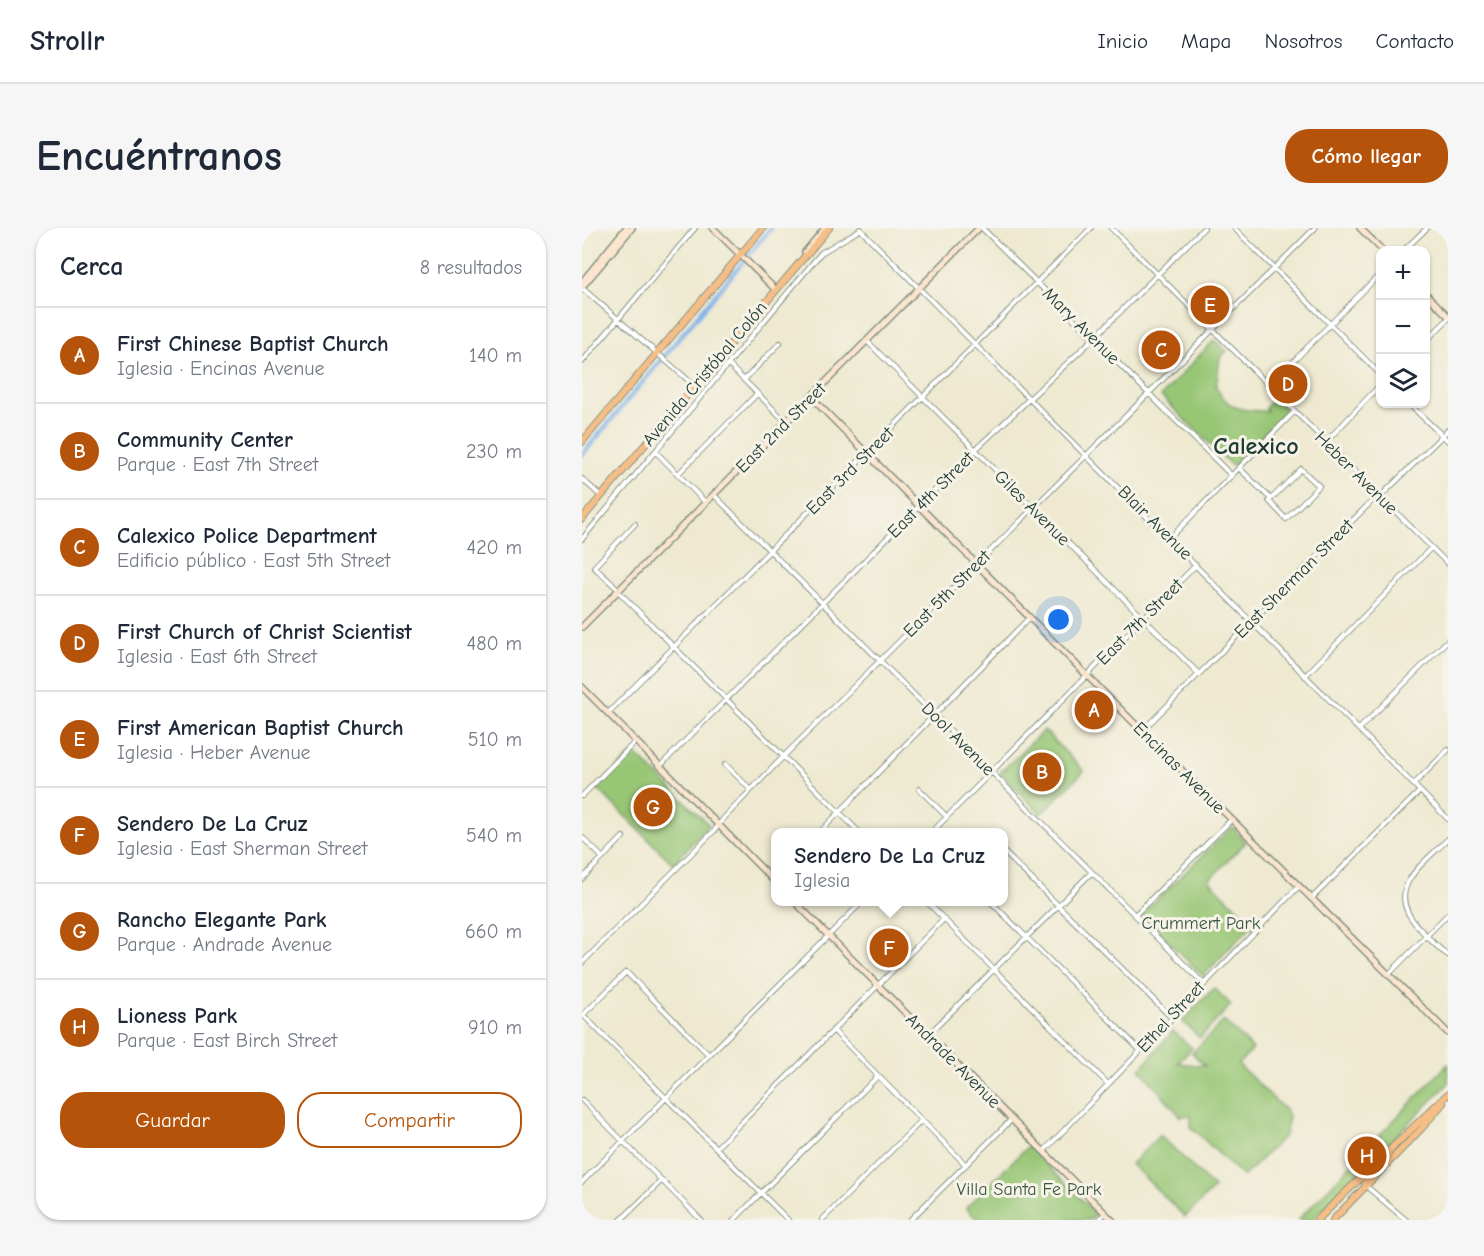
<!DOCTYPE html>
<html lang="es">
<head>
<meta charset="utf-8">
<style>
	:root { --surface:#fff; --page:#f6f6f7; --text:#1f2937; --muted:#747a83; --line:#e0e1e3; --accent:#b45309 }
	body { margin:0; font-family:"Comic Neue",sans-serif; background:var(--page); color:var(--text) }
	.controls { position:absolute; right:18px; top:18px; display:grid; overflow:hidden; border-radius:12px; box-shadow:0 2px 4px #0004 }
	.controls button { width:54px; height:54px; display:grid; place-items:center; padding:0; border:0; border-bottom:2px solid var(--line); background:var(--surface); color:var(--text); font:30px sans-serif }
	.you { position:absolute; left:477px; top:392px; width:21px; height:21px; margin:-15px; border:4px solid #fff; border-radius:50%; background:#1a73e8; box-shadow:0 0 0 9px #1a73e833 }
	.badge { display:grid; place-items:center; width:39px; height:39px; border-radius:50%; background:var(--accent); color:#fff; font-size:20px; font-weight:700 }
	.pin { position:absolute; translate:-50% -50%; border:3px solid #fff; box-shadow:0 2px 6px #0006 }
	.popup { position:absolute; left:189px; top:600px; width:237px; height:78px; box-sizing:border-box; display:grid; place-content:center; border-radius:12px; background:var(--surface); filter:drop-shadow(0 2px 4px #0005); font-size:20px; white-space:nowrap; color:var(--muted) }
	.popup b { font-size:22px; color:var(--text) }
	.popup::after { content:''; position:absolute; left:50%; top:100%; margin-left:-12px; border:12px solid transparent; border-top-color:var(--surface) }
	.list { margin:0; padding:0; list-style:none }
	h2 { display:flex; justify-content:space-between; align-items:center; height:78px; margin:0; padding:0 24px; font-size:26px }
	h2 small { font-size:20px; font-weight:400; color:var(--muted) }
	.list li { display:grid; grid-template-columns:39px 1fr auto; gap:18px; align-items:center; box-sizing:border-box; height:96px; padding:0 24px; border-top:2px solid var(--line) }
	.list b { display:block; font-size:22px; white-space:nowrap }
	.list p { margin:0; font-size:20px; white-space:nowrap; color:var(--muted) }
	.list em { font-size:20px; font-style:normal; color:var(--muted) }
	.actions { display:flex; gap:12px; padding:18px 24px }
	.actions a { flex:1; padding:14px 0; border:2px solid var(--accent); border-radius:24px; text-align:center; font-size:21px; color:var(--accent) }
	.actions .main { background:var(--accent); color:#fff }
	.icon { flex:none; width:33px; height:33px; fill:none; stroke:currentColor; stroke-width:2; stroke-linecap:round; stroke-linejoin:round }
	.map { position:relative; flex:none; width:866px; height:992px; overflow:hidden; border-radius:24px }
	header { display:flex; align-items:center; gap:36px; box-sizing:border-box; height:84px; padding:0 30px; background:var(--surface); border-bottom:2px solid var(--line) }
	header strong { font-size:28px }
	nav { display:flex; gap:33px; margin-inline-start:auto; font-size:21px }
	.intro { display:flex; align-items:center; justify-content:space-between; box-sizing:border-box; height:144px; padding:0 36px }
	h1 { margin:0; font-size:42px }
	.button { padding:15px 27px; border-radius:24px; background:var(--accent); color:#fff; font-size:21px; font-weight:700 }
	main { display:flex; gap:36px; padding:0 36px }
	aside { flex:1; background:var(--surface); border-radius:24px; box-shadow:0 2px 4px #0004 }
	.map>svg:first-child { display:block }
	.green { fill:#97c675; stroke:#5b8254; stroke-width:1.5 }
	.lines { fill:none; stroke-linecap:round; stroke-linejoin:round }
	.canal { stroke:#7ab1e9; stroke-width:4.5 }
	.street-casing { stroke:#869382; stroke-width:6 }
	.secondary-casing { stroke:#869382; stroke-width:8 }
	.primary-casing { stroke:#869382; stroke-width:8 }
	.street { stroke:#fff; stroke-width:4 }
	.secondary { stroke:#fbe5cf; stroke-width:5 }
	.primary { stroke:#f6be87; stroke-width:6 }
	.labels { text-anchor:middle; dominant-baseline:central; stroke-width:6; stroke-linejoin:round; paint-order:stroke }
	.street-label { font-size:18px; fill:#1f3d34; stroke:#f7f3e8 }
	.park-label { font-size:18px; fill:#375841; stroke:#f7f3e8 }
	.district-label { font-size:24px; font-weight:bold; fill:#1f3d34; stroke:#f7f3e8 }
</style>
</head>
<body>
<header>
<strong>Strollr</strong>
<nav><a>Inicio</a><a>Mapa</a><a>Nosotros</a><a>Contacto</a></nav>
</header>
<div class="intro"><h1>Encuéntranos</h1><a class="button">Cómo llegar</a></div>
<main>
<aside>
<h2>Cerca<small>8 resultados</small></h2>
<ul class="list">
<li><span class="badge">A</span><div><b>First Chinese Baptist Church</b><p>Iglesia · Encinas Avenue</p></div><em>140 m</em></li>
<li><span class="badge">B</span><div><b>Community Center</b><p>Parque · East 7th Street</p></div><em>230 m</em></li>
<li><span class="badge">C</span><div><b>Calexico Police Department</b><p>Edificio público · East 5th Street</p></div><em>420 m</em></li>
<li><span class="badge">D</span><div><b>First Church of Christ Scientist</b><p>Iglesia · East 6th Street</p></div><em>480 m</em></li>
<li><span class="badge">E</span><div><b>First American Baptist Church</b><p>Iglesia · Heber Avenue</p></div><em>510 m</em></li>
<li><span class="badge">F</span><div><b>Sendero De La Cruz</b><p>Iglesia · East Sherman Street</p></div><em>540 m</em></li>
<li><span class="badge">G</span><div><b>Rancho Elegante Park</b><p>Parque · Andrade Avenue</p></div><em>660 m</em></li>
<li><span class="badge">H</span><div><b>Lioness Park</b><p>Parque · East Birch Street</p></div><em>910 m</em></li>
</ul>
<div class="actions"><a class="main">Guardar</a><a>Compartir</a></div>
</aside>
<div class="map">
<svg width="866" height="992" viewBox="0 0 866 992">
	<rect width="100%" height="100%" fill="#f7f3e8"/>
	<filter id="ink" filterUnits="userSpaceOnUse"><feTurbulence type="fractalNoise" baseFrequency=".0167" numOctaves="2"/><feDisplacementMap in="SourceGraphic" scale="12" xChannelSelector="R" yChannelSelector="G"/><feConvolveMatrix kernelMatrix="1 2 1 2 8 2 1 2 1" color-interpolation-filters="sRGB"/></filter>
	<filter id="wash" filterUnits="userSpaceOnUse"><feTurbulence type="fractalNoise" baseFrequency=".008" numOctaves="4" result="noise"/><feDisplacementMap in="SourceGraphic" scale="24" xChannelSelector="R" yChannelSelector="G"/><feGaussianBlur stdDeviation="1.35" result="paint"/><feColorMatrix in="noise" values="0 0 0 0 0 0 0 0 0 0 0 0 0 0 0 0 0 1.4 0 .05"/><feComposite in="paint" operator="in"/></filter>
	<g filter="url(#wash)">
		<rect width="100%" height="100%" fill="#eee9d0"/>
		<!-- green -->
		<path class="green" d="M632 112 645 123 638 130 634 159C646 182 661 183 685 183L684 179 693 170 705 182 650 238 579 168Z
			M462 502 502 543 459 586 418 545Z
			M52 524 127 597 91 636 15 560Z
			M650 599 664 614 627 652 671 696 621 748 559 687Z
			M632 760 649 777 618 810 600 793Z
			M642 793 671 821 656 836 703 882 707 889 703 907 661 949 609 899V889L606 887 599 889 558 841 591 803 610 820 596 835 623 838 610 825Z
			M866 836V856L730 992H716Z
			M578 907 632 960 603 989 549 936Z
			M446 918 514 986 508 992H396L384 980Z"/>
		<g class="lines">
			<!-- canal -->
			<path class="canal" d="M0 227 189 0"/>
		</g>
	</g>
	<g filter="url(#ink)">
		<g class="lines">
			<!-- street casing -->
			<g class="street-casing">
				<path id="street" d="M400 0 650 248
					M529 0 866 336
					M652 0 798 146
					M278 1 866 591
					M822 22 845 0
					M0 60 113 158
					M285 113 617 446
					M844 113 866 91
					M0 134 113 0
					M147 137 204 194
					M162 152 198 115
					M687 158 798 46
					M827 176 866 213
					M744 214 798 157
					M74 224 124 275
					M657 240 689 271
					M719 241 737 258 704 291 687 273Z
					M96 246 175 166
					M0 251 19 268
					M132 267 621 755
					M0 311 239 25 279 1
					M587 311 712 184
					M37 362 12 339 53 296
					M36 363 277 604
					M723 448 849 320
					M26 485 509 0
					M777 501 866 412
					M560 503 790 273 798 269 866 202
					M143 536 169 562
					M78 538 393 222 511 111 622 0
					M832 556 866 522
					M337 561 365 589
					M0 568 54 513
					M238 604 448 389
					M350 604 614 337
					M0 609 21 630
					M866 611C838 639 800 662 838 701 847 710 855 720 866 727
					M421 623 589 789
					M0 651 41 609
					M730 670 838 563
					M345 674 526 856
					M409 674 558 822
					M553 687 649 592
					M0 735 132 603 142 590 201 529 733 0
					M807 746 866 686
					M0 786 206 992
					M1 787 44 744 127 827
					M251 802 384 937
					M346 807 509 645
					M0 872 119 992
					M134 920 362 691
					M462 923 717 658
					M0 954 280 674
					M784 958 824 992
					M39 992 80 952
					M152 992 296 848
					M240 992 340 892
					M328 992 430 891
					M517 992 523 985"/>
			</g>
			<!-- secondary casing -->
			<g class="secondary-casing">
				<path id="secondary" d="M131 0 194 62
					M778 0 800 22
					M223 24 243 0
					M0 54 44 0
					M0 59 50 0
					M844 66 866 88
					M229 169 560 503 866 805
					M0 399 397 0
					M0 459 193 654
					M213 674 530 992"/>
			</g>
			<!-- primary casing -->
			<g class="primary-casing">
				<path id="primary" d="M0 214 181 0
					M0 291 247 0
					M783 955 812 918
					M735 992 866 866
					M751 992 840 900 861 875"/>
			</g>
			<!-- street -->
			<use href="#street" class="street"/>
			<!-- secondary -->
			<use href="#secondary" class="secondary"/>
			<!-- primary -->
			<use href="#primary" class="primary"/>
		</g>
	</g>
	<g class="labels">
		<!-- street labels -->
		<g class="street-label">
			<text transform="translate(499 98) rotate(45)">Mary Avenue</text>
			<text transform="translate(123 146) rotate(-50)">Avenida Cristóbal Colón</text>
			<text transform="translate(199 200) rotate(-45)">East 2nd Street</text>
			<text transform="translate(268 243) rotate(-45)">East 3rd Street</text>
			<text transform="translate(774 245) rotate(45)">Heber Avenue</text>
			<text transform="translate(349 267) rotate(-45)">East 4th Street</text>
			<text transform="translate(450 280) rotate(45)">Giles Avenue</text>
			<text transform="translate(573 295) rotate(45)">Blair Avenue</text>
			<text transform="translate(712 351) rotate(-45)">East Sherman Street</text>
			<text transform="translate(365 366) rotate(-45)">East 5th Street</text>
			<text transform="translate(558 394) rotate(-45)">East 7th Street</text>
			<text transform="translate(376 511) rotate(45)">Dool Avenue</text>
			<text transform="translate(597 540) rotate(45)">Encinas Avenue</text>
			<text transform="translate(589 789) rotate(-47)">Ethel Street</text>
			<text transform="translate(371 833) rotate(45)">Andrade Avenue</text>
		</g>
		<!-- park labels -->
		<g class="park-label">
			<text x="619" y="695">Crummert Park</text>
			<text x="447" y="961">Villa Santa Fe Park</text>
		</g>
		<!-- district labels -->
		<g class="district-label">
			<text x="674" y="218">Calexico</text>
		</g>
	</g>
</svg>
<div class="controls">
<button>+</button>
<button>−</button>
<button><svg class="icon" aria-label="layers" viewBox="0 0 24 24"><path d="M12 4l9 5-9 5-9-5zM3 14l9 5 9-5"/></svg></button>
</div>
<div class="you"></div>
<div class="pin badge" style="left:512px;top:482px">A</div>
<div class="pin badge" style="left:460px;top:544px">B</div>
<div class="pin badge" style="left:579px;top:122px">C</div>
<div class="pin badge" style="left:706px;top:156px">D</div>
<div class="pin badge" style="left:628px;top:77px">E</div>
<div class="pin badge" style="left:307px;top:720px">F</div>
<div class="popup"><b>Sendero De La Cruz</b>Iglesia</div>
<div class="pin badge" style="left:71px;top:579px">G</div>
<div class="pin badge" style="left:785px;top:928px">H</div>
</div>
</main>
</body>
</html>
